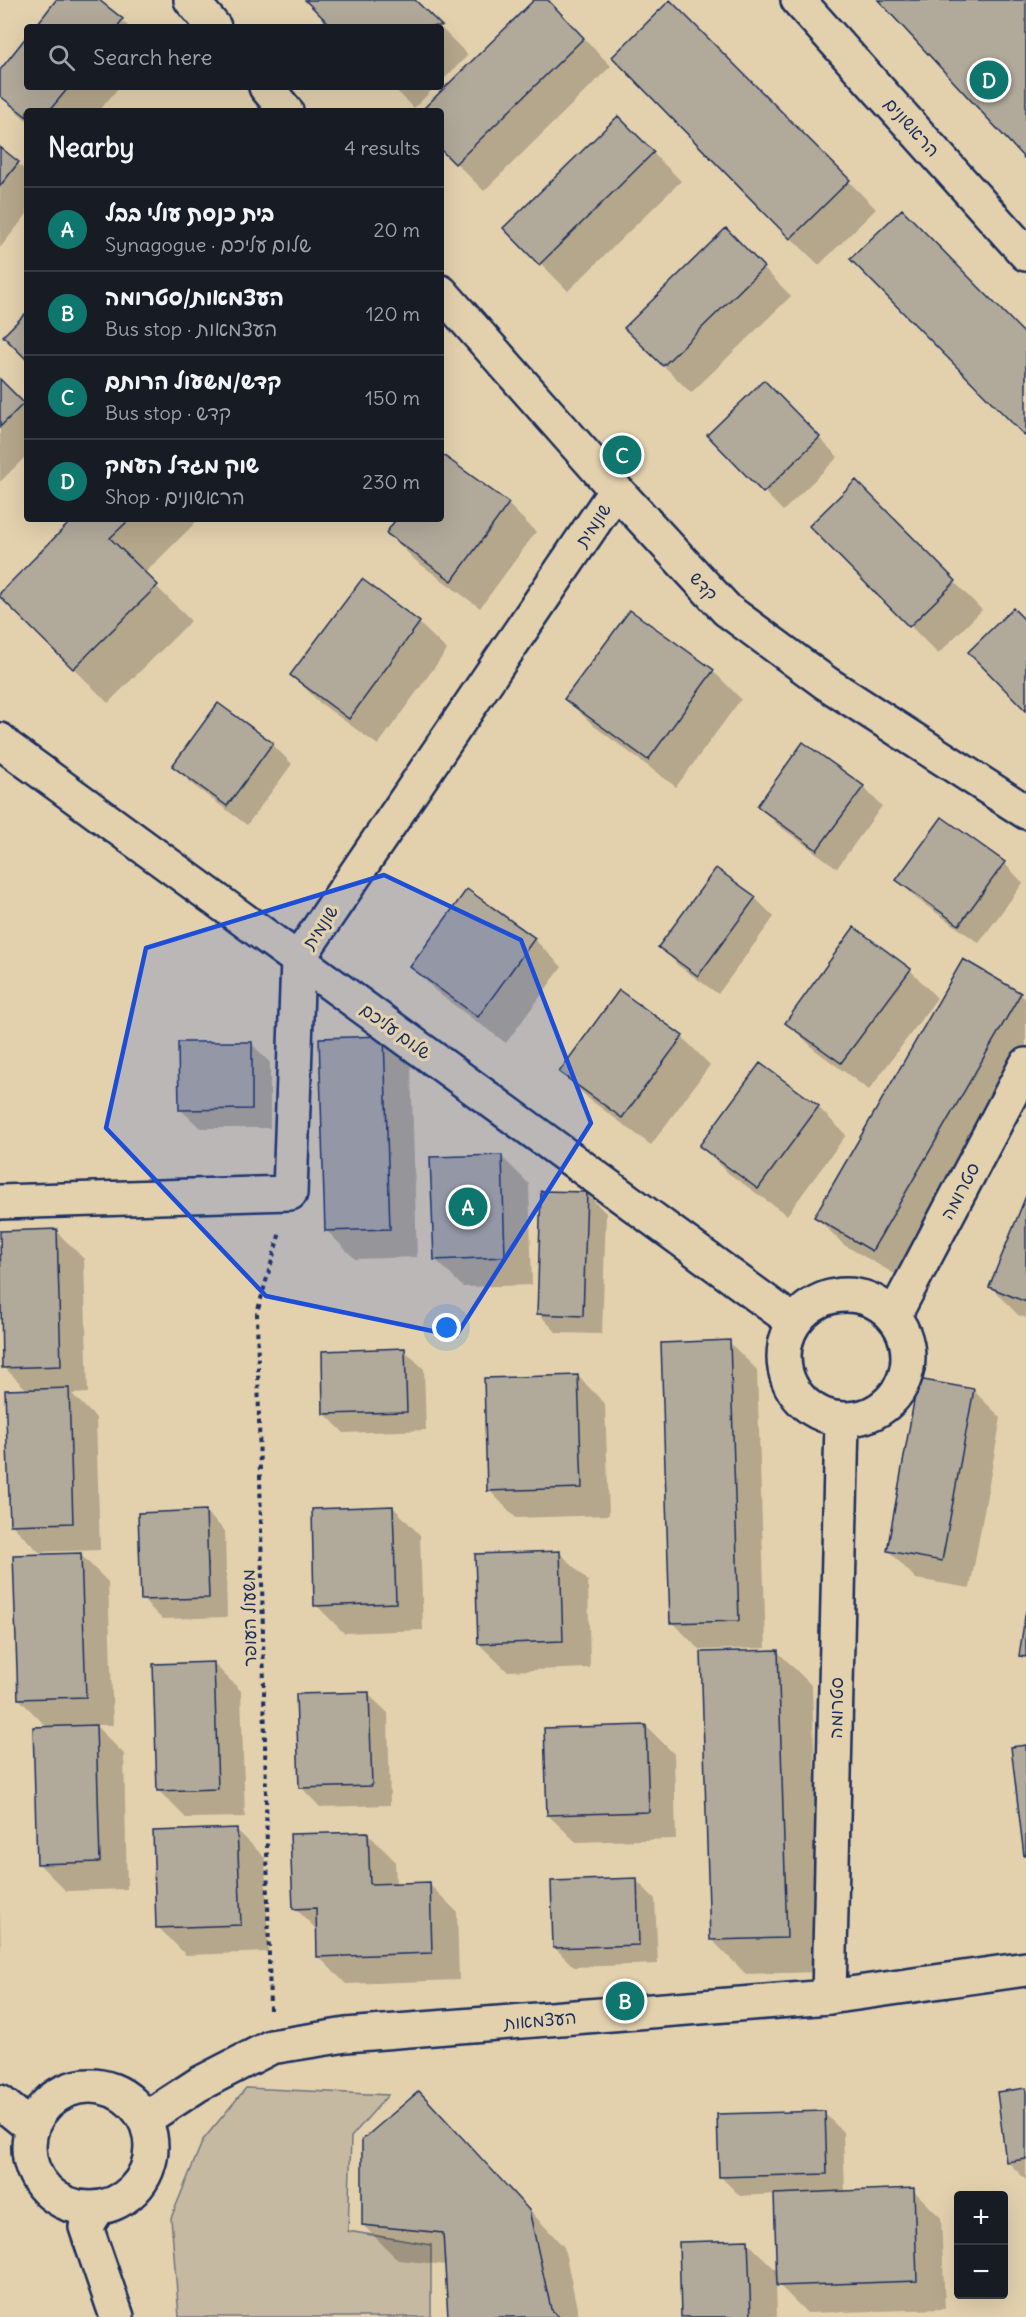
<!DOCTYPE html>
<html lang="en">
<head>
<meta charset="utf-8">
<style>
	:root { --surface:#171b24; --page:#242831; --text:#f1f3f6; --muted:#9ea1a6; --line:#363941; --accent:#0f766e }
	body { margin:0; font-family:Delius,"Playpen Sans Hebrew",sans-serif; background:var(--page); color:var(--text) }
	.controls { position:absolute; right:18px; bottom:18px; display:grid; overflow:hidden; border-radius:6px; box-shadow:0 6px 24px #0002 }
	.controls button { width:54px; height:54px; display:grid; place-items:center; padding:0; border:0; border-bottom:2px solid var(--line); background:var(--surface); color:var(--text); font:30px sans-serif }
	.you { position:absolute; left:447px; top:1328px; width:21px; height:21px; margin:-15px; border:4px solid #fff; border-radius:50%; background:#1a73e8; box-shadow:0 0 0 9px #1a73e833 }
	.badge { display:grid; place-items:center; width:39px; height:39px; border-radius:50%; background:var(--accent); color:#fff; font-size:20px; font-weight:700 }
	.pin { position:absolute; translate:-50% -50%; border:3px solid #fff; box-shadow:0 2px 6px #0006 }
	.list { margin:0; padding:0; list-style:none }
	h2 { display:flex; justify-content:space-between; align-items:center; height:78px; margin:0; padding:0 24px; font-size:26px }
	h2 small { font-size:20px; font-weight:400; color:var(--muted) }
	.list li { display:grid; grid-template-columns:39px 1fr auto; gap:18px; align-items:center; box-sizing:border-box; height:84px; padding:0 24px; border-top:2px solid var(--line) }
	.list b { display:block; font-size:22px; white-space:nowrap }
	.list p { margin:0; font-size:20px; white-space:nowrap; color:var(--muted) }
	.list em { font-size:20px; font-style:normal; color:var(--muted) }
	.icon { flex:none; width:33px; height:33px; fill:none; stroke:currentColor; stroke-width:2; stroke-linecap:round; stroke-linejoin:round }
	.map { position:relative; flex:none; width:1026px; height:2317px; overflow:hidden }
	.search { position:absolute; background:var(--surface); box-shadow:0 6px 24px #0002; left:24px; top:24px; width:420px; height:66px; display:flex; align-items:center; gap:15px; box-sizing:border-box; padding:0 21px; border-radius:6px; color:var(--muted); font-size:22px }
	.panel { position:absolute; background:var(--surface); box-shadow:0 6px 24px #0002; left:24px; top:108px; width:420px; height:414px; border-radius:6px }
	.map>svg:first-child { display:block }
	.green { fill:#c6b9a2; stroke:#707480; stroke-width:1.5 }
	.shadow { fill:#0003 }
	.building { fill:#b1a99a; stroke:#1b2f5e; stroke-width:1.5 }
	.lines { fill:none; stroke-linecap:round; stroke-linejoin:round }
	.minor-casing { stroke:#1b2f5e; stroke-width:38 }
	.tertiary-casing { stroke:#1b2f5e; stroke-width:38 }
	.path { stroke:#1b2f5e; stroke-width:4; stroke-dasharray:4.5 4.5; stroke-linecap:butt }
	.minor { stroke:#e3d1ae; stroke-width:33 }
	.tertiary { stroke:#e3d1ae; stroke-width:33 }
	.marked { fill:#1d4ed8; fill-opacity:0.2; stroke:#1d4ed8; stroke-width:4.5; stroke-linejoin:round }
	.labels { text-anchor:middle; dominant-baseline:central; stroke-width:6; stroke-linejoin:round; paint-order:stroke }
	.street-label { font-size:18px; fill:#1b2f5e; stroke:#e3d1ae }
</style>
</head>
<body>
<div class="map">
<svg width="1026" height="2317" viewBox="0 0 1026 2317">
	<rect width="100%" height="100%" fill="#e3d1ae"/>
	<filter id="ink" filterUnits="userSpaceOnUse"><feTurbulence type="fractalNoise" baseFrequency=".0167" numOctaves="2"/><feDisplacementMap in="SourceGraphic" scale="12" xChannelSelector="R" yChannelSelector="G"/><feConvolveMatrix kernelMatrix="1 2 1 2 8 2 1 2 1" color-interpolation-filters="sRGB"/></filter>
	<g filter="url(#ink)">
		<!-- green -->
		<path class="green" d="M246 2088 388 2095 351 2137 348 2231 431 2245V2317H179L171 2218 203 2140Z"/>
		<!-- shadow -->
		<path class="shadow" d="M58 0H97L129 27H37Z
			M307 0H414L440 27H334Z
			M536 0H546L611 66 484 191 441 148V111H423Z
			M671 1 876 209 819 265 791 238Z
			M441 28 468 55 441 82Z
			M27 39V87H119L99 111H27V121L0 96V72Z
			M393 87H435L414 108Z
			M618 118 681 181 568 291 506 228Z
			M0 148 27 172V214L0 248Z
			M726 230 791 296 691 393 626 328Z
			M0 381 27 409V455L0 482Z
			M764 382 838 457 783 511 709 435Z
			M444 457 508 504 536 532 480 608 416 561 388 533 398 519H441V460Z
			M856 482 982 610 938 654 812 526Z
			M75 519H199L144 574 191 621 108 703 1 595Z
			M419 623 447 650 378 745 320 703 292 675Z
			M713 671 741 699 676 787 594 726 566 699Z
			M218 705 272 744 292 764 247 825 193 785 174 766Z
			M863 787 882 806 837 868 778 825 758 806Z
			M1004 863 1023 883 979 943 917 899 898 879Z
			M755 898 774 917 718 994 679 966 660 947Z
			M534 939 562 967 506 1043 439 994 412 967Z
			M910 970 937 998 869 1090 815 1050 787 1022Z
			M1020 994 1026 999V1060L900 1277 844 1245 816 1217Z
			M384 1037 411 1065 417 1257 355 1259 327 1231Z
			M682 1037 710 1065 651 1145 589 1099 561 1072Z
			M251 1043 270 1063V1128H200L180 1109Z
			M760 1065 818 1107 846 1135 787 1215 728 1173 701 1145Z
			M501 1156 529 1184 532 1285 463 1287 435 1259Z
			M587 1194 606 1213 602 1334 557 1333 538 1313Z
			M1026 1200V1318L1018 1315 991 1287Z
			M56 1231 84 1259 88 1393 72 1394 96 1418 100 1550 39 1552 11 1524 28 1391 4 1367 0 1233Z
			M729 1342 757 1370 766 1648 700 1650 672 1622Z
			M404 1350 424 1369 426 1430 344 1433 325 1414Z
			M578 1376 605 1404 609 1515 516 1518 489 1490Z
			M973 1390 1001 1418 970 1588 916 1579 889 1551Z
			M393 1507 420 1535 423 1630 344 1633 316 1605Z
			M205 1511 225 1531 227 1617 162 1619 143 1600Z
			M560 1553 588 1581 590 1668 507 1671 479 1644Z
			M80 1554 108 1582 113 1725H95L124 1754 127 1889 66 1891 38 1863 48 1728 19 1699Z
			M777 1651 812 1686 821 1972 746 1974 711 1939Z
			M213 1663 241 1691 245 1817 186 1818 159 1791Z
			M368 1694 388 1713 390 1805 320 1807 301 1787Z
			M646 1726 674 1754 676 1839 576 1842 548 1815Z
			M237 1830 265 1858 268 1952 186 1955 158 1927Z
			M367 1833 395 1861 396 1885 429 1884 457 1912 459 1980 346 1984 318 1956V1931L295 1908Z
			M636 1880 655 1899 658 1964 574 1967 555 1948Z
			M0 1907 1 1949H0Z
			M1026 2090V2180L1007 2161Z
			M419 2093 564 2247 579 2317H449L446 2265 398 2260 363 2225Z
			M824 2113 843 2132 845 2192 913 2190 941 2218 945 2309 807 2313 776 2282 777 2317H683L747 2242 778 2272 775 2194 740 2196 720 2176Z"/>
		<!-- building -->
		<path class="building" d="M56 0H99L123 19 117 27H35Z
			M305 0H415L442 26 332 27Z
			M534 0H548L584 38 455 164 441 150V111H421Z
			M670 0 850 180 790 239 612 57Z
			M878 0H1026V160Z
			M27 36V87H69L49 111H27V117L0 96V70Z
			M618 116 654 152 539 265 503 228Z
			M0 147 19 162 0 186Z
			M902 209 1026 335V437L850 259Z
			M726 228 764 267 663 366 624 328Z
			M27 312V360L3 336Z
			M0 379 24 403 0 427Z
			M764 380 820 437 763 493 707 435Z
			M443 455 509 503 452 581 386 533 396 519H441V458Z
			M856 480 956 581 909 627 809 526Z
			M73 519H130L110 538 158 585 73 669 0 597V593Z
			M362 579 420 622 349 719 290 675Z
			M1013 608 1026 621V711L968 652Z
			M630 610 714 670 648 760 564 699Z
			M218 703 273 743 227 806 172 766Z
			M803 742 864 786 817 850 757 806Z
			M942 817 1005 862 959 925 896 880Z
			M716 868 756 897 698 976 658 947Z
			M467 889 535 938 478 1017 410 967Z
			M854 927 911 969 841 1063 785 1023Z
			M963 959 1021 993 872 1251 814 1217Z
			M619 990 683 1036 622 1118 559 1072Z
			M384 1036 390 1229 325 1231 319 1038Z
			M178 1042H252V1109L179 1110Z
			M760 1063 819 1106 758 1189 699 1146Z
			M502 1155 505 1257 434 1260 430 1157Z
			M541 1191 587 1192 583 1316 537 1314Z
			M1026 1196V1302L989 1287Z
			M57 1229 61 1366 2 1368 0 1231Z
			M730 1340 739 1621 670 1623 661 1343Z
			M405 1348 407 1412 323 1414 322 1351Z
			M578 1375 582 1488 487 1491 484 1378Z
			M918 1379 974 1389 942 1561 887 1551Z
			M69 1388 73 1523 10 1525 5 1390Z
			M393 1506 396 1603 314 1606 312 1509Z
			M206 1510 209 1598 141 1600 138 1513Z
			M560 1551 563 1641 478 1644 475 1554Z
			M81 1553 86 1697 18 1699 13 1555Z
			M1026 1610V1657L1019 1656Z
			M778 1650 787 1938 710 1940 701 1652Z
			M214 1662 218 1789 157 1791 153 1664Z
			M369 1692 372 1786 299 1788 296 1694Z
			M96 1725 100 1862 37 1864 33 1727Z
			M646 1725 649 1812 547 1815 544 1728Z
			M1026 1745V1855L1024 1856 1011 1747Z
			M237 1828 241 1925 156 1928 153 1831Z
			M368 1832 370 1884 430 1882 432 1953 317 1957 316 1908 293 1909 290 1834Z
			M637 1878 639 1945 553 1948 551 1881Z
			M1026 2088V2159L1006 2162 997 2092Z
			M419 2091 529 2210 551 2309 559 2317H448L443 2233 362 2225V2140Z
			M825 2111 827 2174 719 2177 717 2114Z
			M914 2188 917 2281 777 2286 774 2194Z
			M748 2240 751 2317H681L679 2242Z"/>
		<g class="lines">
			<!-- minor casing -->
			<g class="minor-casing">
				<path id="minor" d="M191 0 214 27
					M798 0 1026 254
					M266 87 286 111
					M441 292 616 490 727 610 826 683 1026 812
					M0 740 7 747 794 1322
					M0 1202 290 1193 298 959 616 490
					M784 1357a62 62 0 1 1 124 0a62 62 0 1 1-124 0Z
					M894 1316 1026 1065
					M829 1997 842 1420"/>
			</g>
			<!-- tertiary casing -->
			<g class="tertiary-casing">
				<path id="tertiary" d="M29 2147a61 61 0 1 1 122 0a61 61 0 1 1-122 0Z
					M0 2102 31 2127
					M145 2119 199 2084 271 2047 346 2035 829 1997 1026 1969
					M98 2208 86 2227 117 2317"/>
			</g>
			<!-- path -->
			<path class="path" d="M270 2010 257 1313 280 1232"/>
			<!-- minor -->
			<use href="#minor" class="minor"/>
			<!-- tertiary -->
			<use href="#tertiary" class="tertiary"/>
		</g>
	</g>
	<!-- marked area -->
	<path class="marked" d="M384 875 521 940 591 1123 456 1336 266 1296 106 1128 146 948Z"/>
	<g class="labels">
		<!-- street labels -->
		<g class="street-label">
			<text transform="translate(912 127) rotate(48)">הראשונים</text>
			<text transform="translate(593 525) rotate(-56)">שונמית</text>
			<text transform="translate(704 586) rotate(47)">קדש</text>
			<text transform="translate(320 927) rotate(-56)">שונמית</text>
			<text transform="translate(396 1031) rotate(36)">שלום עליכם</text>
			<text transform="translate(960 1191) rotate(-62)">סטרומה</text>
			<text transform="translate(249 1618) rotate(-91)">משעול העופר</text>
			<text transform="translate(836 1708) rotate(-89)">סטרומה</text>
			<text transform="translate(540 2020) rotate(-5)">העצמאות</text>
		</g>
	</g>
</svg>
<div class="controls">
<button>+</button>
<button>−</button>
</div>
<div class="you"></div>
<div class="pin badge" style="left:468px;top:1207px">A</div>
<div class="pin badge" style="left:625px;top:2001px">B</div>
<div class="pin badge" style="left:622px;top:455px">C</div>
<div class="pin badge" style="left:989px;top:80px">D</div>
<div class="search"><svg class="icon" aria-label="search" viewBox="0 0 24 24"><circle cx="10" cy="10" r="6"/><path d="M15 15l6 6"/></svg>Search here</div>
<section class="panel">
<h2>Nearby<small>4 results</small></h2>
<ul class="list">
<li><span class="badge">A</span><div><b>בית כנסת עולי בבל</b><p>Synagogue · שלום עליכם</p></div><em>20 m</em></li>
<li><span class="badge">B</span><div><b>העצמאות/סטרומה</b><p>Bus stop · העצמאות</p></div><em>120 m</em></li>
<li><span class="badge">C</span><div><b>קדש/משעול הרותם</b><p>Bus stop · קדש</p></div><em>150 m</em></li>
<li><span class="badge">D</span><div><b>שוק מגדל העמק</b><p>Shop · הראשונים</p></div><em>230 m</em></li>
</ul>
</section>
</div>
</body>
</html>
